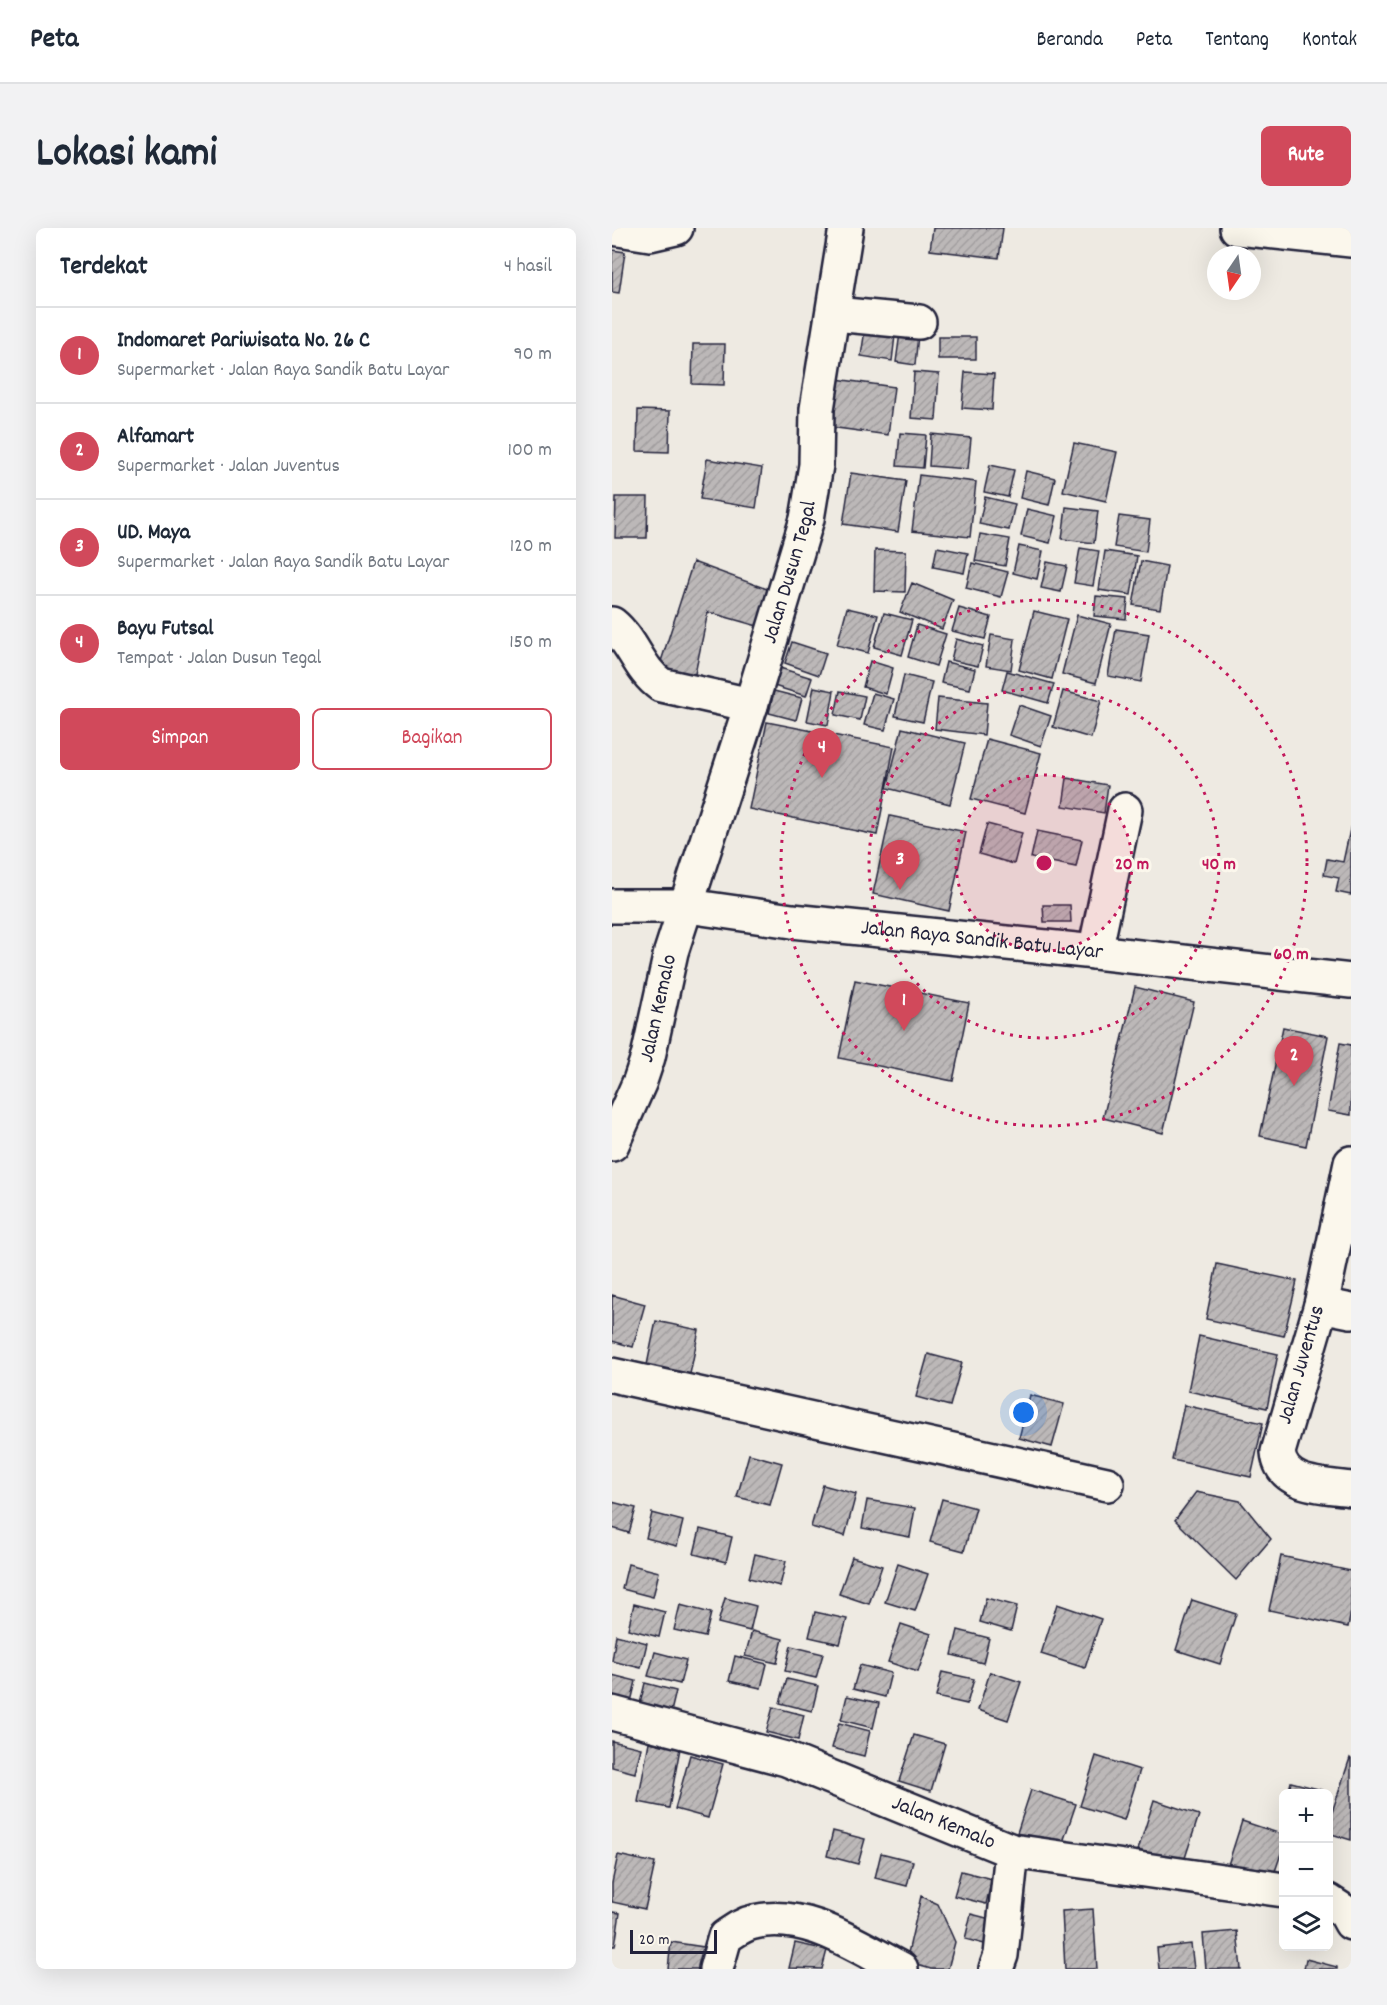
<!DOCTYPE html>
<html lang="id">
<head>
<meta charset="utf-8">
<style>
	:root { --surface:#fff; --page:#f2f2f3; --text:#1f2937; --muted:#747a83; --line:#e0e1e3; --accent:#d1495b }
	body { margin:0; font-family:Dekko,sans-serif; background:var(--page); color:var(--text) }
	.controls { position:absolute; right:18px; bottom:18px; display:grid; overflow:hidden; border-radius:9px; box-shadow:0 6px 24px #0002 }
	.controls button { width:54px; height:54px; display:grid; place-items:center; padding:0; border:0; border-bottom:2px solid var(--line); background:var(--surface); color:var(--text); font:30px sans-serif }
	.compass { position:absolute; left:595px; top:18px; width:54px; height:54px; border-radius:50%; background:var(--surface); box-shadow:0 6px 24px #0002; rotate:193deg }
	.scale { position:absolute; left:18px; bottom:15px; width:87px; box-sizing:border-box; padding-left:6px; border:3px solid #22223b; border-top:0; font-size:16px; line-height:21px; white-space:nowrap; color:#22223b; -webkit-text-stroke:4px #fbf7ec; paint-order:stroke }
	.you { position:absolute; left:412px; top:1185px; width:21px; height:21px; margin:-15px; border:4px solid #fff; border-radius:50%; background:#1a73e8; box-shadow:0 0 0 9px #1a73e833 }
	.badge { display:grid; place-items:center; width:39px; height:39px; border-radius:50%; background:var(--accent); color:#fff; font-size:20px; font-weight:700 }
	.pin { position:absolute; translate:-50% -50px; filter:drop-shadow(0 2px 3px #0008) }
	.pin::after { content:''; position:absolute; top:32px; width:21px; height:18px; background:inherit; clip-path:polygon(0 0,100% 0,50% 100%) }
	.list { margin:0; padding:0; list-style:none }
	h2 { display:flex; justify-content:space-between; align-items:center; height:78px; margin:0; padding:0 24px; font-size:26px }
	h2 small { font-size:20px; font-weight:400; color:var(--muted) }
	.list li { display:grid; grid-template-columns:39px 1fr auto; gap:18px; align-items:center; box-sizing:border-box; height:96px; padding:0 24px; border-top:2px solid var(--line) }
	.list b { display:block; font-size:22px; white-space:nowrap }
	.list p { margin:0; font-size:20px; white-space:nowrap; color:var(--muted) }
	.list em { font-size:20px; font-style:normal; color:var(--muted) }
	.actions { display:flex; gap:12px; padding:18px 24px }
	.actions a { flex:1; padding:14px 0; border:2px solid var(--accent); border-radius:9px; text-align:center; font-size:21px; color:var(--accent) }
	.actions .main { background:var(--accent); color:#fff }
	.icon { flex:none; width:33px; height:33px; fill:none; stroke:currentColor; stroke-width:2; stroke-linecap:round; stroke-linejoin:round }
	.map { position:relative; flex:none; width:739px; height:1741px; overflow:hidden; border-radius:9px }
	header { display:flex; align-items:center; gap:36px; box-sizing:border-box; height:84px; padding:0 30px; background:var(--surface); border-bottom:2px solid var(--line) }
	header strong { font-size:28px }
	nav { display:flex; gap:33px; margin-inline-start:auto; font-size:21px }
	.intro { display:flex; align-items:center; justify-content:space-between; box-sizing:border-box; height:144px; padding:0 36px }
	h1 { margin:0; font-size:42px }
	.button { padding:15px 27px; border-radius:9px; background:var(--accent); color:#fff; font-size:21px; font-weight:700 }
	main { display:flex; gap:36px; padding:0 36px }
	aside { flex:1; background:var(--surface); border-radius:9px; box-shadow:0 6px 24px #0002 }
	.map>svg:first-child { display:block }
	.building { fill:url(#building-hatch); stroke:#22223b; stroke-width:1.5 }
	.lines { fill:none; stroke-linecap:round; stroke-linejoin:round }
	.minor-casing { stroke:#22223b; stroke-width:38 }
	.major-casing { stroke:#22223b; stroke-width:38 }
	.minor { stroke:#fbf7ec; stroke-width:33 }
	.major { stroke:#fbf7ec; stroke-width:33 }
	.ring { fill:none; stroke:#c2185b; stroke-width:3; stroke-dasharray:3 6 }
	.labels { text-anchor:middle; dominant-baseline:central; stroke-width:6; stroke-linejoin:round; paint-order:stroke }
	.street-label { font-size:22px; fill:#22223b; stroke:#fbf7ec }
	.centre { fill:#c2185b; stroke:#fbf7ec; stroke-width:3 }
	.ring-label { font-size:18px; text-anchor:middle; font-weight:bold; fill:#c2185b; stroke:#fbf7ec; stroke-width:6; stroke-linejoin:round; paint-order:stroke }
</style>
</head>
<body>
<header>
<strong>Peta</strong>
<nav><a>Beranda</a><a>Peta</a><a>Tentang</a><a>Kontak</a></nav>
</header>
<div class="intro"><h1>Lokasi kami</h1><a class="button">Rute</a></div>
<main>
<aside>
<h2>Terdekat<small>4 hasil</small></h2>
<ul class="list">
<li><span class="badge">1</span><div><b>Indomaret Pariwisata No. 26 C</b><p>Supermarket · Jalan Raya Sandik Batu Layar</p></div><em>90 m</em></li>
<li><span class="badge">2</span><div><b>Alfamart</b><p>Supermarket · Jalan Juventus</p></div><em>100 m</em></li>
<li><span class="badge">3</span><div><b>UD. Maya</b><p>Supermarket · Jalan Raya Sandik Batu Layar</p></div><em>120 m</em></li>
<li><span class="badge">4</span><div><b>Bayu Futsal</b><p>Tempat · Jalan Dusun Tegal</p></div><em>150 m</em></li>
</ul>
<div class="actions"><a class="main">Simpan</a><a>Bagikan</a></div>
</aside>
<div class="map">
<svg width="739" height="1741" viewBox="0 0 739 1741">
	<defs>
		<pattern id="building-hatch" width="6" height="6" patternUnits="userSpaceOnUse" patternTransform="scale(1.5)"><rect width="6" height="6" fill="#bcb8b8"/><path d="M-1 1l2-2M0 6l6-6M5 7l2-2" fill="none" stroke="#a19e9f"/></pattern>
	</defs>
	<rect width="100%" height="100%" fill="#eeeae2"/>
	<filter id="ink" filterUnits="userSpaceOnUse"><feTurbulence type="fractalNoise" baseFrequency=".0167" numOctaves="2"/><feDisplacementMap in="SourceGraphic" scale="12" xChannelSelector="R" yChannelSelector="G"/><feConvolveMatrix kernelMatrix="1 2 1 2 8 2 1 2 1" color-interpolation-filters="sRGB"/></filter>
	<g filter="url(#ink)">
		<!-- building -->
		<path class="building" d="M321 0H391L387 30 318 22Z
			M0 22 13 24 7 65 0 64Z
			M254 95 284 99 280 133 249 128Z
			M288 105 306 107 303 137 284 134Z
			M326 109H364V131H326Z
			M81 116H113L112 157 80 156Z
			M302 144 327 146 324 192 299 190Z
			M353 144 382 146 380 182 350 180Z
			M224 151 282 159 276 207 218 199Z
			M26 182 58 183 57 224 25 223Z
			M288 205 314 207 311 240 285 238Z
			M319 206 359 210 356 241 317 238Z
			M462 215 505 224 494 273 451 263Z
			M95 231 150 240 144 280 88 271Z
			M378 237 402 242 396 269 372 264Z
			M414 243 443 250 437 277 408 270Z
			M239 245 294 253 286 304 231 296Z
			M307 247 364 254 358 309 300 303Z
			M4 269H36L35 310H3Z
			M373 269 403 276 397 302 367 296Z
			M454 279 486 283 482 315 450 311Z
			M415 281 445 288 438 315 409 308Z
			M507 288 538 292 534 324 502 319Z
			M368 306 398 311 393 338 363 333Z
			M407 318 431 323 425 351 401 345Z
			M325 319 356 325 352 345 321 339Z
			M468 320 487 323 481 358 462 355Z
			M263 322 294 323 293 364 262 363Z
			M493 323 525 328 519 367 487 362Z
			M529 333 555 338 548 381 521 377Z
			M81 334 166 365 156 401 96 384 80 460 44 449Z
			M435 334 455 338 449 364 429 360Z
			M360 335 396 344 389 369 354 360Z
			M300 355 341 372 330 401 288 384Z
			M484 368 516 371 514 391 482 388Z
			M235 380 266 387 256 425 225 417Z
			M347 380 379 389 373 411 340 403Z
			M422 383 455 391 440 451 407 442Z
			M272 385 300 392 290 427 262 419Z
			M465 387 499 396 484 455 450 446Z
			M305 397 334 406 324 438 296 429Z
			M504 401 537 406 529 454 496 448Z
			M379 407 403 411 399 442 374 438Z
			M344 411 371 418 366 438 339 432Z
			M180 414 214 425 207 447 173 435Z
			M258 433 281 440 274 466 251 459Z
			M334 434 363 441 358 461 329 455Z
			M168 440 200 450 194 468 162 458Z
			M395 443 442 456 436 475 390 462Z
			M292 447 320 454 311 494 283 488Z
			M202 459 222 463 216 497 195 493Z
			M162 463 190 470 184 492 157 485Z
			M228 463 253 468 248 492 223 487Z
			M451 463 489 473 479 510 441 499Z
			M261 465 282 471 273 502 252 497Z
			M326 470 375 475 372 507 323 501Z
			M407 477 439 488 429 518 397 507Z
			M155 494 282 519 265 607 137 581Z
			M290 500 353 515 338 576 275 560Z
			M375 511 429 525 413 585 359 571Z
			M455 550 496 557 492 585 451 578Z
			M278 588 354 604 337 683 261 666Z
			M375 596 410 605 402 636 367 626Z
			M739 597V667L724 664 727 650 712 647 715 631 731 634Z
			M425 603 470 612 464 639 419 630Z
			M431 677H458L459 694H432Z
			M243 752 357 775 341 853 227 830Z
			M523 759 582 774 551 905 491 890Z
			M671 799 716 808 694 918 648 908Z
			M728 815 739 817V887L716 883Z
			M605 1036 685 1053 672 1108 594 1091Z
			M0 1067 33 1076 21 1119 0 1113Z
			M44 1093 87 1102 78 1146 35 1137Z
			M587 1108 666 1126 655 1180 576 1163Z
			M316 1126 350 1135 338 1178 304 1169Z
			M418 1167 452 1176 440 1219 407 1210Z
			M572 1177 651 1195 639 1249 560 1232Z
			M137 1226 170 1235 158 1277 125 1269Z
			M211 1257 244 1266 233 1308 199 1299Z
			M584 1264 628 1273 659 1311 624 1352 563 1292Z
			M330 1271 364 1280 352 1323 318 1314Z
			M255 1272 303 1280 298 1309 250 1300Z
			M0 1274 24 1280 17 1305 0 1300Z
			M40 1285 71 1293 65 1318 34 1310Z
			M88 1301 120 1309 114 1334 82 1326Z
			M143 1326 174 1333 168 1358 137 1350Z
			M669 1328 739 1343V1384L736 1399 657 1382Z
			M240 1329 270 1338 257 1376 227 1366Z
			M16 1336 47 1344 41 1369 10 1361Z
			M286 1336 316 1346 303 1383 273 1374Z
			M113 1370 144 1378 138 1403 106 1395Z
			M374 1370 405 1378 399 1403 368 1394Z
			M580 1372 624 1386 608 1436 564 1422Z
			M22 1376 53 1384 47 1409 16 1401Z
			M445 1376 489 1391 473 1440 429 1426Z
			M68 1377 99 1385 93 1409 62 1402Z
			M203 1384 235 1391 228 1416 197 1409Z
			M289 1396 319 1406 306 1444 276 1434Z
			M346 1402 377 1410 371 1435 340 1427Z
			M140 1403 171 1411 165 1435 133 1428Z
			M4 1407 35 1415 29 1440 0 1433Z
			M179 1418 211 1426 204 1450 173 1443Z
			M43 1424 74 1432 68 1456 36 1448Z
			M123 1428 155 1436 149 1460 117 1453Z
			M248 1437 279 1445 273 1469 241 1461Z
			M330 1444 362 1451 355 1476 324 1469Z
			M378 1444 409 1454 396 1492 366 1482Z
			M0 1447 24 1453 18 1478 0 1473Z
			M175 1451 206 1458 200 1483 168 1475Z
			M33 1455 64 1463 58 1488 27 1480Z
			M235 1468 267 1475 261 1500 229 1492Z
			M161 1479 192 1487 186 1512 154 1504Z
			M227 1495 258 1503 252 1528 220 1520Z
			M302 1507 333 1516 319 1563 287 1553Z
			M0 1513 29 1520 23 1545 0 1539Z
			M37 1514 68 1520 57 1580 26 1574Z
			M78 1527 111 1536 96 1590 63 1581Z
			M484 1528 528 1542 512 1592 468 1578Z
			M738 1530 739 1531V1612L716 1605V1596Z
			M679 1554 710 1562V1566H676Z
			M419 1562 464 1576 447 1626 403 1611Z
			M542 1572 587 1587 571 1636 526 1622Z
			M630 1593 672 1607V1617L658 1658 614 1643Z
			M221 1603 253 1611 246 1636 215 1628Z
			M269 1625 301 1633 295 1658 263 1650Z
			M6 1627 43 1635 33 1681 0 1674V1655Z
			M349 1643 380 1651 374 1676 342 1668Z
			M309 1668 326 1676 343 1714 336 1741H319L294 1734Z
			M481 1681 485 1741H453L450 1683Z
			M0 1684 8 1685 3 1718H0Z
			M359 1686 390 1694 384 1719 353 1711Z
			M625 1703 629 1741H594L591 1706Z
			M59 1714 98 1720 95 1741H56Z
			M183 1715 215 1722 210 1741 177 1740Z
			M579 1716 582 1741H547L545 1720Z
			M694 1731 725 1739V1741H692Z"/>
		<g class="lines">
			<!-- minor casing -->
			<g class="minor-casing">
				<g id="minor">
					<path d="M0 0 38 6 64 0"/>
					<path d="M625 0 739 12"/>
					<path d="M222 86 307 94"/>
					<path d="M0 396C21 413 27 442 49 457L139 477"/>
					<path d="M483 724 513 582"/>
					<path id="s1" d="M0 916 28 853 36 829 59 724 139 477 195 291 204 237 205 181 234 0"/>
					<path d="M739 935 709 1077 666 1224C669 1259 712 1257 739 1261"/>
					<path d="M709 1077 739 1083"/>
					<path d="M0 1147 495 1256"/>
					<path id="s2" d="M0 1485 174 1531 400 1623 672 1662"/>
					<path d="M716 1673 733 1684 739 1695"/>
					<path d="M104 1741 113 1709C122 1703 131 1696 142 1694 193 1681 246 1719 289 1741"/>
					<path d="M384 1741 389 1727 400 1623"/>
				</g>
			</g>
			<!-- major casing -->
			<g class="major-casing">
				<g id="major">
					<path id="s3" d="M0 678H76L180 693 483 724 739 753"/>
				</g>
			</g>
			<!-- minor -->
			<use href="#minor" class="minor"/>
			<!-- major -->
			<use href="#major" class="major"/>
		</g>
	</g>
	<!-- distance rings -->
	<circle cx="432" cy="635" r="88" fill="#c2185b" fill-opacity=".12"/>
	<g class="ring">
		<circle cx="432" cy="635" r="88"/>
		<circle cx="432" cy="635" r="175"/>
		<circle cx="432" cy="635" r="263"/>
	</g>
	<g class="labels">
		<!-- street labels -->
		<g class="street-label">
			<text stroke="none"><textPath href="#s1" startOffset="600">Jalan Dusun Tegal</textPath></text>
			<text stroke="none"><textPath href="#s3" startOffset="372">Jalan Raya Sandik Batu Layar</textPath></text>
			<text stroke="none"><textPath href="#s1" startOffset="144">Jalan Kemalo</textPath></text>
			<text transform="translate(690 1137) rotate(-74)">Jalan Juventus</text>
			<text stroke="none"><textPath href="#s2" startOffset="350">Jalan Kemalo</textPath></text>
		</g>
	</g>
	<circle cx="432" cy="635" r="9" class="centre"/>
	<g class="ring-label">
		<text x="520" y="641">20 m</text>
		<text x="607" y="641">40 m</text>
		<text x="679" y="731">60 m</text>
	</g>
</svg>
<div class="controls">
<button>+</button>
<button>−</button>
<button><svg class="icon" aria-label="layers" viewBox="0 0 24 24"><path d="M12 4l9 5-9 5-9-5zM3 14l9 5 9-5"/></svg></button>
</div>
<svg class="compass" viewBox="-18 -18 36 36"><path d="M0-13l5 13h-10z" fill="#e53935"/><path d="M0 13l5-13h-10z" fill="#747a83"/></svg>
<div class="scale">20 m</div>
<div class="you"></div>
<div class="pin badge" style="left:292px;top:803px">1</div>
<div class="pin badge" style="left:682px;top:858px">2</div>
<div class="pin badge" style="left:288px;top:662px">3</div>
<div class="pin badge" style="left:210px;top:550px">4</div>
</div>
</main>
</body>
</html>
